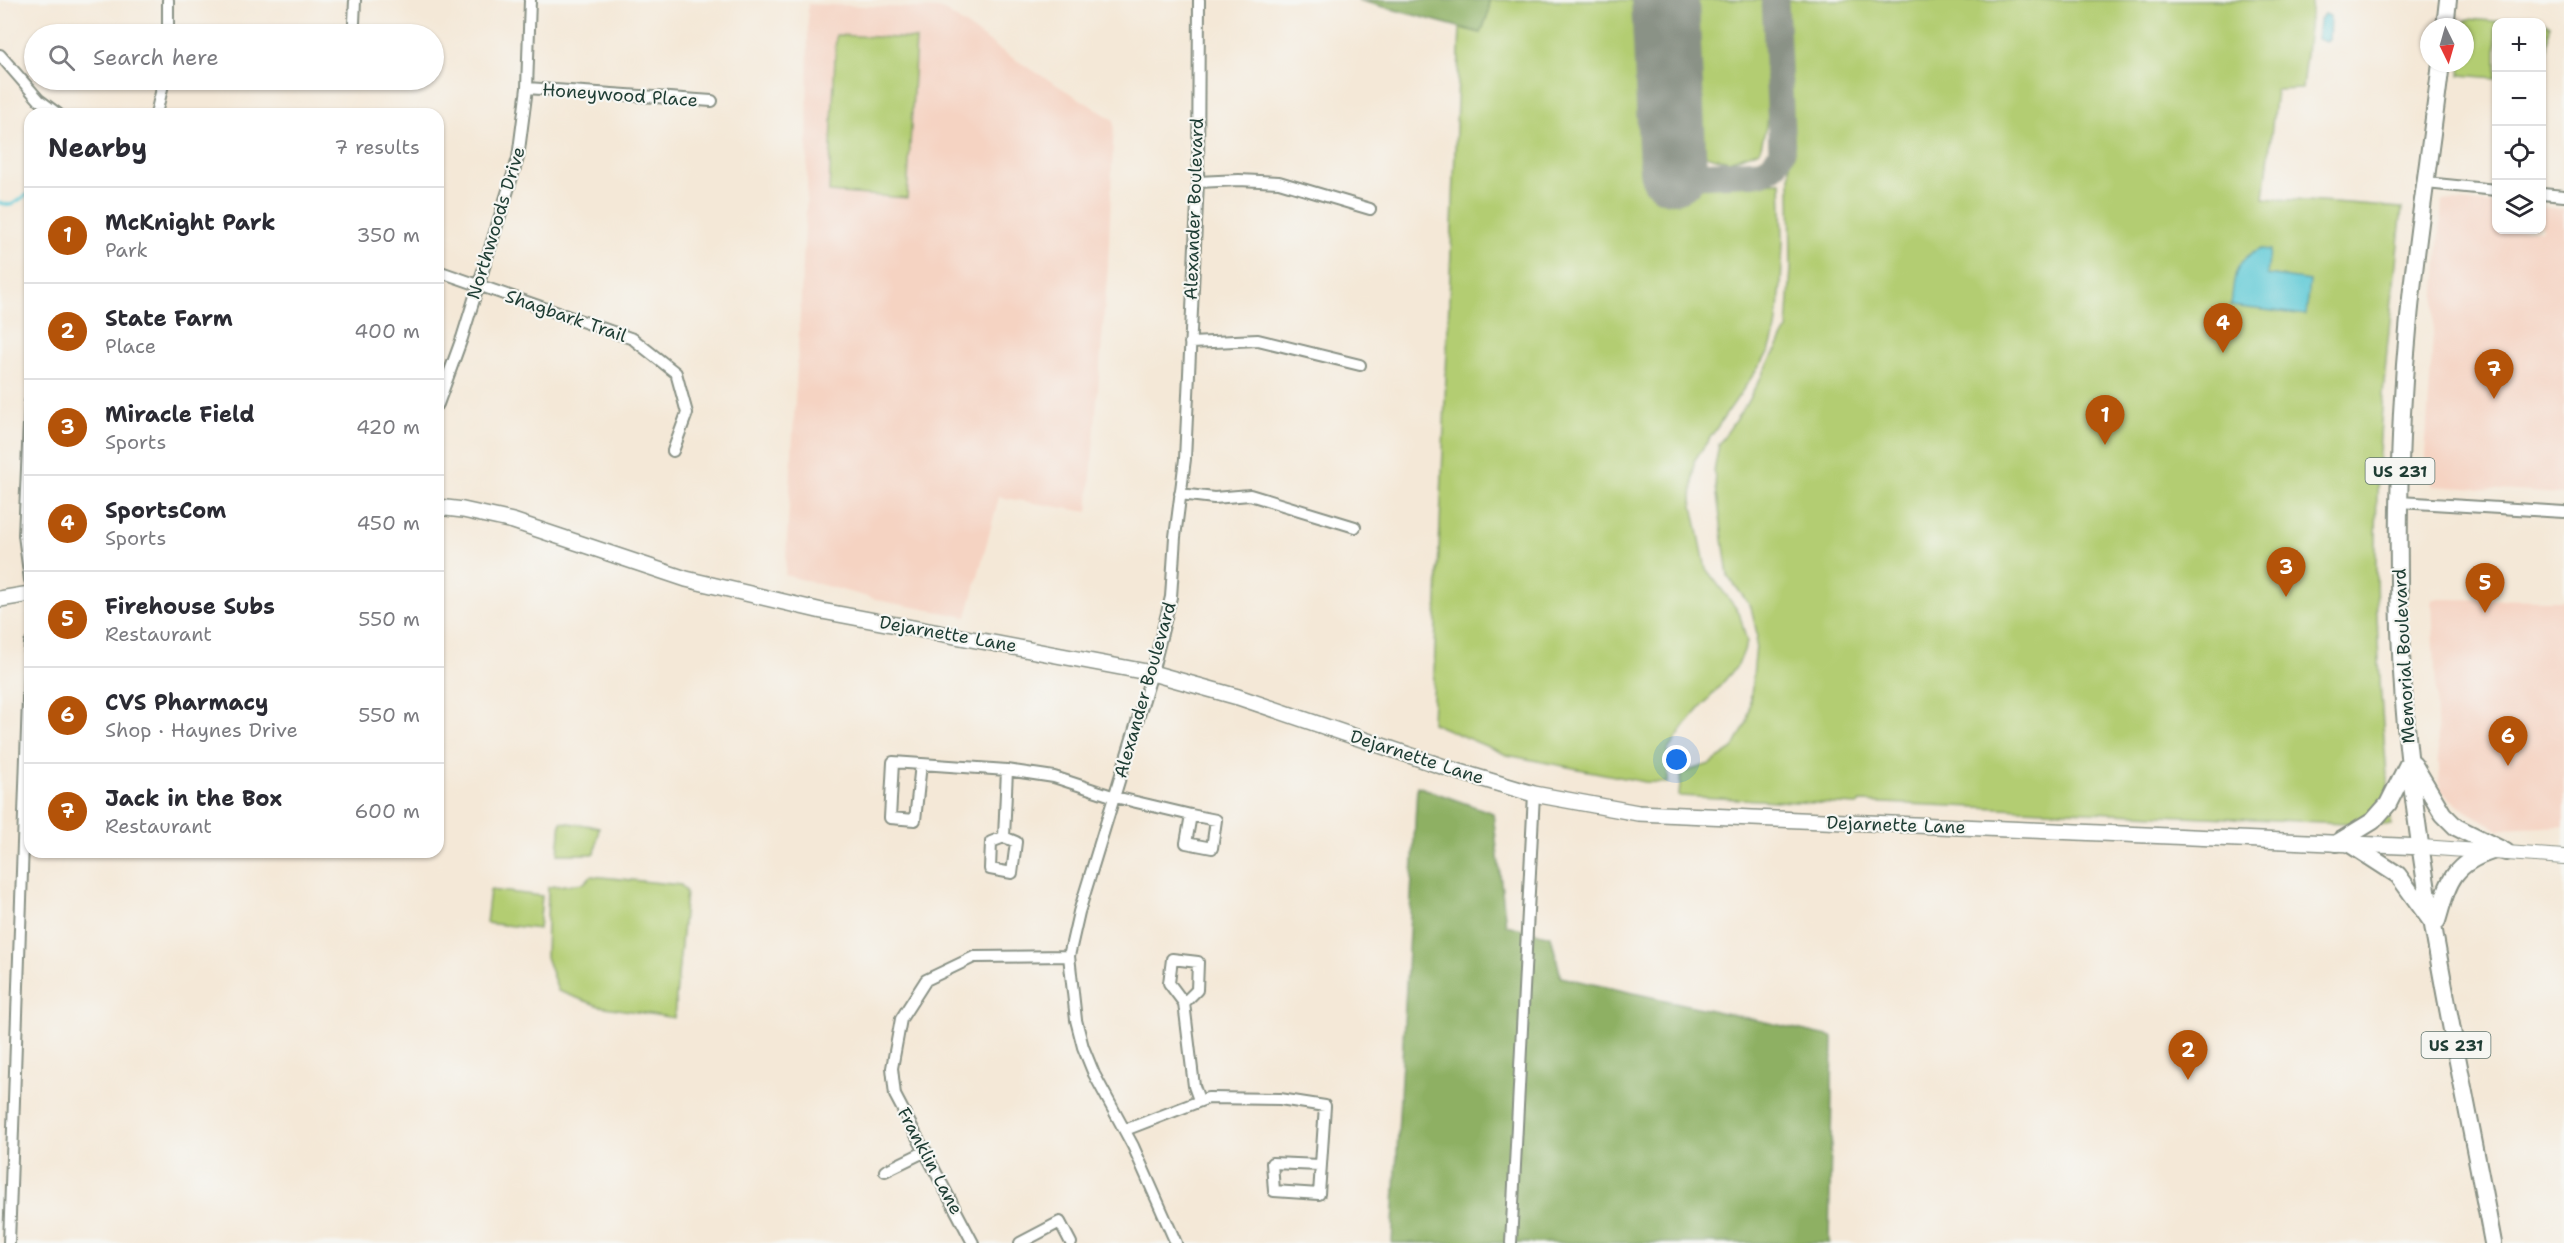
<!DOCTYPE html>
<html lang="en">
<head>
<meta charset="utf-8">
<style>
	:root { --surface:#fff; --page:#f7f7f7; --text:#2b2b33; --muted:#7c7c81; --line:#e1e1e2; --accent:#b45309 }
	body { margin:0; font-family:"Shantell Sans",sans-serif; background:var(--page); color:var(--text) }
	.controls { position:absolute; right:18px; top:18px; display:grid; overflow:hidden; border-radius:12px; box-shadow:0 2px 4px #0004 }
	.controls button { width:54px; height:54px; display:grid; place-items:center; padding:0; border:0; border-bottom:2px solid var(--line); background:var(--surface); color:var(--text); font:30px sans-serif }
	.compass { position:absolute; left:2420px; top:18px; width:54px; height:54px; border-radius:50%; background:var(--surface); box-shadow:0 2px 4px #0004; rotate:175deg }
	.you { position:absolute; left:1677px; top:760px; width:21px; height:21px; margin:-15px; border:4px solid #fff; border-radius:50%; background:#1a73e8; box-shadow:0 0 0 9px #1a73e833 }
	.badge { display:grid; place-items:center; width:39px; height:39px; border-radius:50%; background:var(--accent); color:#fff; font-size:20px; font-weight:700 }
	.pin { position:absolute; translate:-50% -50px; filter:drop-shadow(0 2px 3px #0008) }
	.pin::after { content:''; position:absolute; top:32px; width:21px; height:18px; background:inherit; clip-path:polygon(0 0,100% 0,50% 100%) }
	.list { margin:0; padding:0; list-style:none }
	h2 { display:flex; justify-content:space-between; align-items:center; height:78px; margin:0; padding:0 24px; font-size:26px }
	h2 small { font-size:20px; font-weight:400; color:var(--muted) }
	.list li { display:grid; grid-template-columns:39px 1fr auto; gap:18px; align-items:center; box-sizing:border-box; height:96px; padding:0 24px; border-top:2px solid var(--line) }
	.list b { display:block; font-size:22px; white-space:nowrap }
	.list p { margin:0; font-size:20px; white-space:nowrap; color:var(--muted) }
	.list em { font-size:20px; font-style:normal; color:var(--muted) }
	.icon { flex:none; width:33px; height:33px; fill:none; stroke:currentColor; stroke-width:2; stroke-linecap:round; stroke-linejoin:round }
	.map { position:relative; flex:none; width:2564px; height:1243px; overflow:hidden }
	.search { position:absolute; background:var(--surface); box-shadow:0 2px 4px #0004; left:24px; top:24px; width:420px; height:66px; display:flex; align-items:center; gap:15px; box-sizing:border-box; padding:0 21px; border-radius:33px; color:var(--muted); font-size:22px }
	.panel { position:absolute; background:var(--surface); box-shadow:0 2px 4px #0004; left:24px; top:108px; width:420px; height:750px; border-radius:18px }
	.map>svg:first-child { display:block }
	.built { fill:#f5d3c2 }
	.green { fill:#b3cd72; stroke:#698553; stroke-width:1.5 }
	.forest { fill:#8eb064; stroke:#56764c; stroke-width:1.5 }
	.water { fill:#5dc9d6; stroke:#3e8385; stroke-width:1.5 }
	.lines { fill:none; stroke-linecap:round; stroke-linejoin:round }
	.stream { stroke:#5dc9d6; stroke-width:3 }
	.taxiway { stroke:#8a9286; stroke-width:27 }
	.runway { stroke:#8a9286; stroke-width:68 }
	.minor-casing { stroke:#8a9286; stroke-width:14 }
	.tertiary-casing { stroke:#8a9286; stroke-width:16 }
	.secondary-casing { stroke:#8a9286; stroke-width:18 }
	.primary-casing { stroke:#8a9286; stroke-width:20 }
	.minor { stroke:#fff; stroke-width:10 }
	.tertiary { stroke:#fff; stroke-width:14 }
	.secondary { stroke:#fff; stroke-width:15 }
	.primary { stroke:#fff; stroke-width:16 }
	.labels { text-anchor:middle; dominant-baseline:central; stroke-width:4.5; stroke-linejoin:round; paint-order:stroke }
	.shield { fill:#f6f6f2; stroke:#60746d; stroke-width:1.5 }
	.shield-label { font-size:16px; font-weight:bold; fill:#1f3d34 }
	.street-label { font-size:18px; fill:#1f3d34; stroke:#f6f6f2 }
</style>
</head>
<body>
<div class="map">
<svg width="2564" height="1243" viewBox="0 0 2564 1243">
	<rect width="100%" height="100%" fill="#f6f6f2"/>
	<filter id="ink" filterUnits="userSpaceOnUse"><feTurbulence type="fractalNoise" baseFrequency=".0167" numOctaves="2"/><feDisplacementMap in="SourceGraphic" scale="12" xChannelSelector="R" yChannelSelector="G"/><feConvolveMatrix kernelMatrix="1 2 1 2 8 2 1 2 1" color-interpolation-filters="sRGB"/></filter>
	<filter id="wash" filterUnits="userSpaceOnUse"><feTurbulence type="fractalNoise" baseFrequency=".008" numOctaves="4" result="noise"/><feDisplacementMap in="SourceGraphic" scale="24" xChannelSelector="R" yChannelSelector="G"/><feGaussianBlur stdDeviation="1.35" result="paint"/><feColorMatrix in="noise" values="0 0 0 0 0 0 0 0 0 0 0 0 0 0 0 0 0 1.4 0 .05"/><feComposite in="paint" operator="in"/></filter>
	<g filter="url(#wash)">
		<rect width="100%" height="100%" fill="#f4e8d7"/>
		<!-- built -->
		<path class="built" d="M808 4 942 9 1008 55 1114 120 1108 266 1088 512 999 497 967 617 887 602 785 575 807 191Z
			M2442 200 2496 204V230H2542V207L2564 209V494L2433 486 2424 471Z
			M2432 599 2564 600V826L2498 829 2460 807 2440 790Z"/>
		<!-- green -->
		<path class="green" d="M1489 0H1644L1651 186 1781 182 1783 239 1781 285 1776 329 1769 352 1694 461 1692 501 1706 569 1739 612 1747 643 1738 665 1685 726 1668 750V783L1645 782 1507 755 1432 723 1460 28 1481 33 1489 11Z
			M1689 0H1767L1772 103 1760 150 1729 161 1696 153Z
			M1785 0H2312L2302 89 2276 90 2264 198 2402 208C2390 318 2377 428 2376 539 2375 635 2383 730 2391 825L1861 802 1857 805 1679 796 1681 773 1710 764 1733 749 1747 722 1752 687 1757 634 1751 607 1728 576 1714 472 1719 444 1745 406 1787 330 1791 268 1789 88Z
			M2508 18 2545 23 2550 26 2544 81 2542 78V22H2496V78L2460 75 2461 63H2465V21L2469 19 2492 21Z
			M836 35 916 39 907 198 829 192Z
			M561 822 599 827 595 854H558Z
			M591 876 681 885 686 892 674 1018 599 1006 558 991 546 957 548 887 584 883Z
			M490 890 542 896 539 929 486 923Z"/>
		<!-- forest -->
		<path class="forest" d="M1358 0H1489V11L1481 33Z
			M1417 786 1493 813 1506 925 1551 936 1561 977 1833 1037 1829 1243H1392Z"/>
		<!-- water -->
		<path class="water" d="M2324 14 2330 16 2329 39 2326 42 2317 39 2319 21Z
			M2261 249 2270 250 2267 275 2310 281 2306 315 2231 306C2234 279 2232 260 2261 249Z"/>
		<g class="lines">
			<!-- stream -->
			<path class="stream" d="M0 203 11 205 30 193"/>
			<!-- taxiway -->
			<path class="taxiway" d="M1673 170 1698 175 1761 172C1773 168 1777 162 1782 151L1775 0"/>
			<!-- runway -->
			<path class="runway" d="M1665 0 1673 170"/>
		</g>
	</g>
	<g filter="url(#ink)">
		<g class="lines">
			<!-- minor casing -->
			<g class="minor-casing">
				<path id="minor" d="M354 23 355 0
					M168 34V0
					M0 55 39 100 58 114
					M527 88 712 101
					M156 114 164 80
					M1198 182 1239 180 1279 182 1370 209
					M2426 183 2496 190
					M2542 194 2564 196
					M438 271 633 339 676 373 687 413 673 451
					M1190 343 1258 340 1360 365
					M30 402 24 535 30 580
					M438 404 462 338 518 158 527 88 530 0
					M1180 494 1214 498 1250 495 1355 527
					M2399 502 2564 512
					M921 764 915 820 890 818 893 762 1007 770 1054 777 1115 797 1191 815 1186 843 1212 848 1216 820 1191 815
					M1004 837 1016 842 1012 873 990 869 991 842 1004 837 1007 770
					M1184 1003 1197 990 1198 962 1172 959 1169 983 1184 1003 1194 1086 1199 1100
					M1125 1130 1208 1098 1280 1099 1325 1106 1319 1194 1274 1191 1272 1163 1320 1165
					M885 1171 926 1151
					M9 1243 30 643
					M973 1243 895 1095 892 1068 901 1019 926 980 974 957 1069 956
					M1020 1243 1060 1222 1071 1243
					M1176 1243 1133 1146 1094 1074 1083 1047 1076 1020 1069 956 1079 912 1152 673 1171 597 1175 537 1185 459 1198 182 1199 0
					M1511 1243 1534 794"/>
			</g>
			<!-- tertiary casing -->
			<g class="tertiary-casing">
				<path id="tertiary" d="M2422 847 2564 857"/>
			</g>
			<!-- secondary casing -->
			<g class="secondary-casing">
				<path id="secondary" d="M438 507 463 510 513 521 686 579 822 611 1152 673 1238 697 1453 770 1534 794 1638 813 2422 847
					M0 599 30 594"/>
			</g>
			<!-- primary casing -->
			<g class="primary-casing">
				<path id="primary" d="M2445 27 2448 0
					M2441 63C2431 148 2417 233 2409 318 2399 421 2397 525 2400 629 2406 832 2456 1043 2493 1243
					M2414 765 2443 814 2456 827 2506 852
					M2337 843 2373 821 2388 804 2410 760
					M2350 844 2398 875 2432 922
					M2437 921C2448 884 2451 864 2492 851"/>
			</g>
			<!-- minor -->
			<use href="#minor" class="minor"/>
			<!-- tertiary -->
			<use href="#tertiary" class="tertiary"/>
			<!-- secondary -->
			<use href="#secondary" class="secondary"/>
			<!-- primary -->
			<use href="#primary" class="primary"/>
		</g>
	</g>
	<g class="labels">
		<!-- shield labels -->
		<g class="shield">
			<rect x="2365.5" y="458" width="69" height="26" rx="4.5"/>
			<rect x="2421.5" y="1032" width="69" height="26" rx="4.5"/>
		</g>
		<g class="shield-label">
			<text x="2400" y="471">US 231</text>
			<text x="2456" y="1045">US 231</text>
		</g>
		<!-- street labels -->
		<g class="street-label">
			<text transform="translate(620 95) rotate(4)">Honeywood Place</text>
			<text transform="translate(1194 209) rotate(-88)">Alexander Boulevard</text>
			<text transform="translate(496 223) rotate(-73)">Northwoods Drive</text>
			<text transform="translate(566 316) rotate(19)">Shagbark Trail</text>
			<text transform="translate(948 634) rotate(10)">Dejarnette Lane</text>
			<text transform="translate(2404 656) rotate(-93)">Memorial Boulevard</text>
			<text transform="translate(1145 690) rotate(-74)">Alexander Boulevard</text>
			<text transform="translate(1417 757) rotate(18)">Dejarnette Lane</text>
			<text transform="translate(1896 825) rotate(2)">Dejarnette Lane</text>
			<text transform="translate(930 1161) rotate(62)">Franklin Lane</text>
		</g>
	</g>
</svg>
<div class="controls">
<button>+</button>
<button>−</button>
<button><svg class="icon" aria-label="locate" viewBox="0 0 24 24"><circle cx="12" cy="12" r="6"/><path d="M12 2v4M12 18v4M2 12h4M18 12h4"/></svg></button>
<button><svg class="icon" aria-label="layers" viewBox="0 0 24 24"><path d="M12 4l9 5-9 5-9-5zM3 14l9 5 9-5"/></svg></button>
</div>
<svg class="compass" viewBox="-18 -18 36 36"><path d="M0-13l5 13h-10z" fill="#e53935"/><path d="M0 13l5-13h-10z" fill="#7c7c81"/></svg>
<div class="you"></div>
<div class="pin badge" style="left:2105px;top:445px">1</div>
<div class="pin badge" style="left:2188px;top:1080px">2</div>
<div class="pin badge" style="left:2286px;top:597px">3</div>
<div class="pin badge" style="left:2223px;top:353px">4</div>
<div class="pin badge" style="left:2485px;top:613px">5</div>
<div class="pin badge" style="left:2508px;top:766px">6</div>
<div class="pin badge" style="left:2494px;top:399px">7</div>
<div class="search"><svg class="icon" aria-label="search" viewBox="0 0 24 24"><circle cx="10" cy="10" r="6"/><path d="M15 15l6 6"/></svg>Search here</div>
<section class="panel">
<h2>Nearby<small>7 results</small></h2>
<ul class="list">
<li><span class="badge">1</span><div><b>McKnight Park</b><p>Park</p></div><em>350 m</em></li>
<li><span class="badge">2</span><div><b>State Farm</b><p>Place</p></div><em>400 m</em></li>
<li><span class="badge">3</span><div><b>Miracle Field</b><p>Sports</p></div><em>420 m</em></li>
<li><span class="badge">4</span><div><b>SportsCom</b><p>Sports</p></div><em>450 m</em></li>
<li><span class="badge">5</span><div><b>Firehouse Subs</b><p>Restaurant</p></div><em>550 m</em></li>
<li><span class="badge">6</span><div><b>CVS Pharmacy</b><p>Shop · Haynes Drive</p></div><em>550 m</em></li>
<li><span class="badge">7</span><div><b>Jack in the Box</b><p>Restaurant</p></div><em>600 m</em></li>
</ul>
</section>
</div>
</body>
</html>
